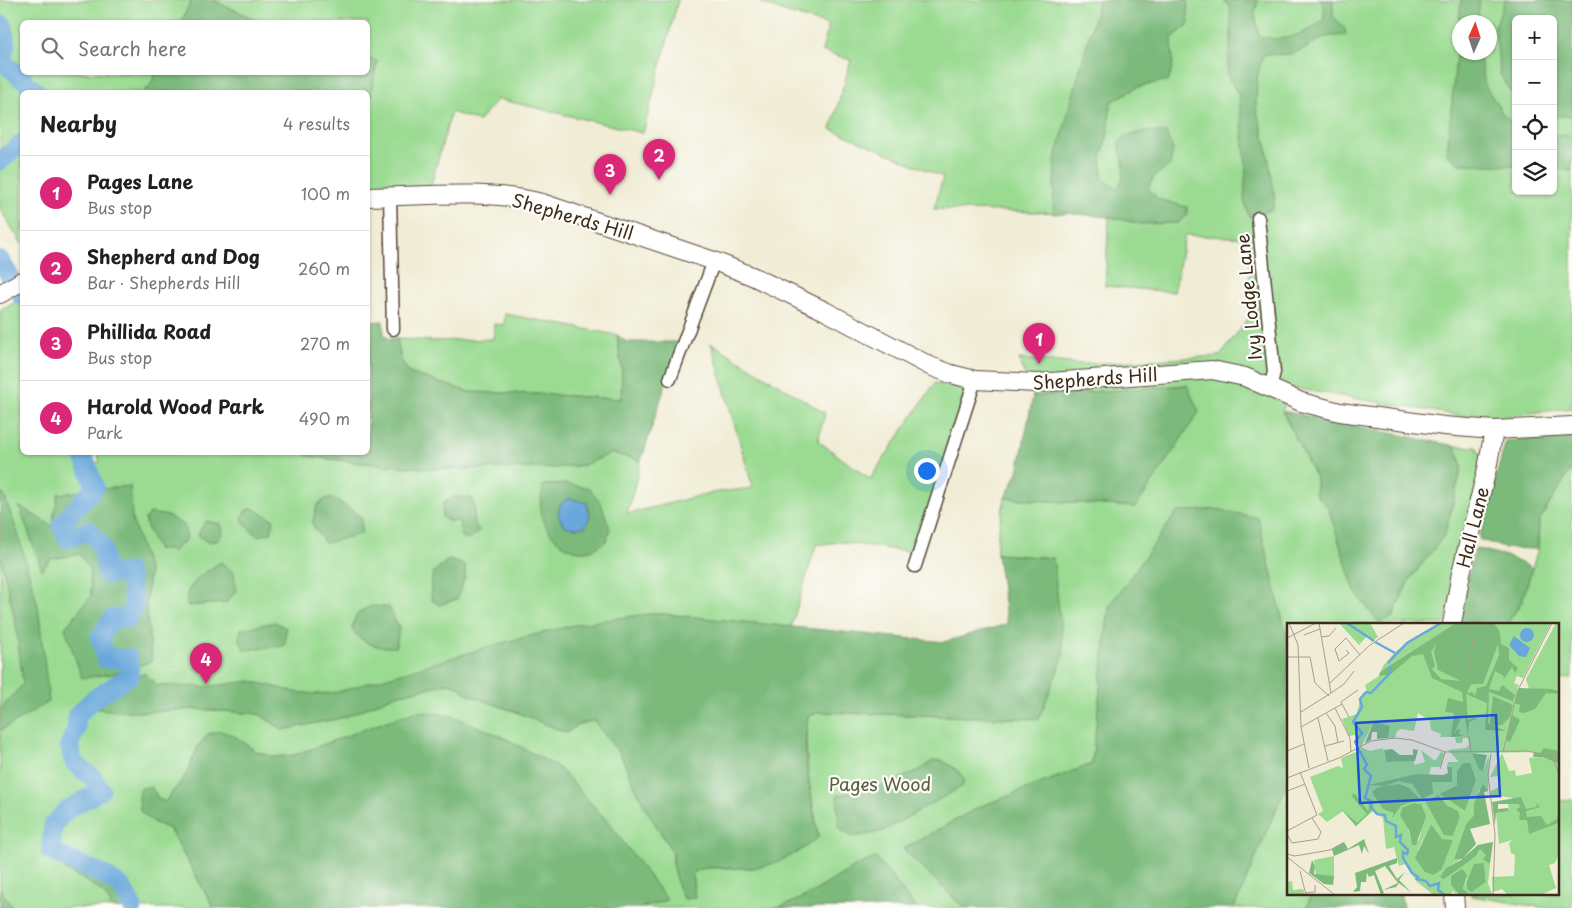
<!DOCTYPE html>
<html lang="en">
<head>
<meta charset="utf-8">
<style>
	:root { --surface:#fff; --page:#f6f6f6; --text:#202124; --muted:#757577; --line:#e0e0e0; --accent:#db2777 }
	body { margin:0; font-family:"Playpen Sans",sans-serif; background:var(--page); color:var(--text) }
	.controls { position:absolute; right:15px; top:15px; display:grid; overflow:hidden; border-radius:8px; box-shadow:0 1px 4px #0004 }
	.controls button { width:45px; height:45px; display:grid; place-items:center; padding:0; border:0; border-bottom:1px solid var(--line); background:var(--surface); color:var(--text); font:25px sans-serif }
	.compass { position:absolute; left:1452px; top:15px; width:45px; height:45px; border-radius:50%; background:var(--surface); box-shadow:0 1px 4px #0004; rotate:3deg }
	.you { position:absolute; left:926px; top:470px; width:18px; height:18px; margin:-12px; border:4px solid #fff; border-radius:50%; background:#1a73e8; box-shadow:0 0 0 8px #1a73e833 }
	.badge { display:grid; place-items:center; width:32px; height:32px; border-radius:50%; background:var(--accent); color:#fff; font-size:16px; font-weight:700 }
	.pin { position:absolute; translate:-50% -41px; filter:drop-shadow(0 1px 2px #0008) }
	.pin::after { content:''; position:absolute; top:26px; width:18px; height:15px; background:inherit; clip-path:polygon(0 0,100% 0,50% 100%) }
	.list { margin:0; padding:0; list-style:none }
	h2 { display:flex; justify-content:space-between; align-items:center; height:65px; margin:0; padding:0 20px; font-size:21px }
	h2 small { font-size:16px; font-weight:400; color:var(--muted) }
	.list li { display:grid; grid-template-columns:32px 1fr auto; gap:15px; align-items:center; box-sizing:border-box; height:75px; padding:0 20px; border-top:1px solid var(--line) }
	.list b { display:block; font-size:19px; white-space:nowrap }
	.list p { margin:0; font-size:16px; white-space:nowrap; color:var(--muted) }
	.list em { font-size:16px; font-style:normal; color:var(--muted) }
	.icon { flex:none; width:28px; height:28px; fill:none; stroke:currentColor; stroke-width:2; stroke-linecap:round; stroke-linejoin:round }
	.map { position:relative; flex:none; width:1572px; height:908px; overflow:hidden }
	.search { position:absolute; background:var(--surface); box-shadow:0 1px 4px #0004; left:20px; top:20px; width:350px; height:55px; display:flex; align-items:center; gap:12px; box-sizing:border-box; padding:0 18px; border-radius:8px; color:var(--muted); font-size:19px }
	.panel { position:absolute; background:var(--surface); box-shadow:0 1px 4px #0004; left:20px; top:90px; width:350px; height:365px; border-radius:8px }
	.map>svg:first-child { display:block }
	.green { fill:#9ada91; stroke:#6a8258; fill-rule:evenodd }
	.forest { fill:#7bba7b; stroke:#5b724c }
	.water { fill:#69a8dc; stroke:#52697d }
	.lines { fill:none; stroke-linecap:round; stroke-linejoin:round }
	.river { stroke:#69a8dc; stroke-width:19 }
	.street-casing { stroke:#564739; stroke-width:15 }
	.secondary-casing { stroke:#564739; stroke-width:20 }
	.street { stroke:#fff; stroke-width:12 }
	.secondary { stroke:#fff; stroke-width:18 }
	.labels { text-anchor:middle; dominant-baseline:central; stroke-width:4.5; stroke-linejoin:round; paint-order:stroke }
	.street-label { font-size:18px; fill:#3b2a1e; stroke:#fdfcf7 }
	.park-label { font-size:18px; fill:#585f40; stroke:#fdfcf7 }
	.inset-river { fill:none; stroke:#69a8dc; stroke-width:2.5 }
	.inset-road { fill:none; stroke:#a89e8c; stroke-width:1 }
	.view { fill:#1d4ed8; fill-opacity:0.15; stroke:#1d4ed8; stroke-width:2.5 }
	.inset-edge { fill:none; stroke:#3b2a1e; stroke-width:2.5 }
</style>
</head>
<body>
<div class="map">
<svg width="1572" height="908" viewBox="0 0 1572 908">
	<rect width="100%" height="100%" fill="#fdfcf7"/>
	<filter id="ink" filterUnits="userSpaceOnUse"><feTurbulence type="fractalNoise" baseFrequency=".02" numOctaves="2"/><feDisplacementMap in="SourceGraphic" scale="10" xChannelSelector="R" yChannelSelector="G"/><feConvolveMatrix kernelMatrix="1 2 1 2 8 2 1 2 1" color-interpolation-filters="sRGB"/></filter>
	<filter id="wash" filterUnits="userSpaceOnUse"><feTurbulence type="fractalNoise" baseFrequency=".0096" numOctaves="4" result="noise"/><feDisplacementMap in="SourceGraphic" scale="20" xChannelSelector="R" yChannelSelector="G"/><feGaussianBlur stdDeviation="1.12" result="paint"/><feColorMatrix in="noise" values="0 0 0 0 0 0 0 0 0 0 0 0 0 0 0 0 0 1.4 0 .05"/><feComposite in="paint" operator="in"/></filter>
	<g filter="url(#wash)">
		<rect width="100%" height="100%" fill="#f0ecd5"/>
		<!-- green -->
		<path class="green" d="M0 0H192L181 22H22V72L156 73 150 86 143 92H22V244L0 209Z
			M212 0H678L643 133 498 99 479 121 451 112 428 196 368 197V111L377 62 368 59V22H261Z
			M754 0H1572V408L1480 419 1293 388 1282 411 1316 478V495L1328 507 1355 592 1392 618 1408 582 1445 534 1462 466 1455 446 1476 447 1482 457 1445 624H1288V641L1287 639 1109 607 1092 764 979 807 903 849 965 908H916L876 858C840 870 812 900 774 908H640L666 900 608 822 559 768 387 721 295 755 274 757 257 752 236 737 199 745 186 775 165 802 158 798 151 787 153 822 169 829 214 908H0V311L22 298V452L82 453 86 463 100 462 97 452H307V456L353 462 433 469 553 468 584 465 612 453 641 461 627 514 710 493 753 488 711 343 825 413 818 441 870 479 935 383 972 391 919 553 840 542 816 545 791 627 654 613 594 721 620 754 645 807 673 853V868L695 898 692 874 700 868H753L818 837C813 797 802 758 808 717L818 712 1039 719 1053 558 997 554C996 535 1001 517 1005 498L1135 507 1187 385 1033 396 1019 359 1083 364 1220 356 1250 316 1249 238 1185 235 1174 292 1105 286 1109 217 1066 213 934 209 943 177 831 129 851 60 822 51 829 25 784 12ZM1516 19H1553V191H1516ZM1460 22H1490V52H1460ZM550 631 567 733 519 713 469 695 458 686 448 683 396 695 345 717 283 730 259 714 197 709 142 712 102 709 263 702 342 704Z
			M505 314 617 335 622 371 621 399 538 394 469 392 409 373 401 360 397 339 434 341 493 339 494 324 504 325Z
			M1572 467V678L1558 680V624H1507L1522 601 1538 549 1539 521Z
			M1288 781V894H1312L1306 908H1234Z
			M1572 799V908H1546L1471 896V894H1558V801Z"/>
		<!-- forest -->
		<path class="forest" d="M192 0H212L261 22H181Z
			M1099 0H1187L1189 24 1172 38 1173 63 1169 80 1138 87 1111 102 1108 134 1101 157 1103 179 1117 189C1128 175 1123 158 1118 143 1135 130 1145 131 1166 133L1173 149 1170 165 1154 177 1148 188 1158 199 1187 207V215L1178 223 1141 224 1110 217 1066 213 1053 214 1055 161Z
			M1224 0H1258L1255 13 1259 36C1284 43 1304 35 1324 19V5L1319 0H1333V16L1345 29 1346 35 1324 37 1308 47 1291 54 1263 55 1257 78 1256 108 1266 143 1275 198 1272 210 1249 217 1244 200 1246 166 1239 96 1227 75 1231 39 1230 8Z
			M1461 0H1480L1477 22H1460V52L1479 53 1485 85 1503 114 1516 126V166L1460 164 1447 155Z
			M1505 0H1572V116H1553V19H1516V100L1500 74 1495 27Z
			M368 59 377 61 368 111V92H143L150 86 156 73 368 72Z
			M1553 135 1572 136V171L1553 169Z
			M383 321 384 334 389 339H397L401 360 409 373 469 392 538 394 621 399 622 371 617 335 627 342H679L641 461 612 453 584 465 553 468 433 469 353 462 307 456V453L368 452V322Z
			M1187 385 1199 412 1136 507 1005 498 1018 472 1033 396Z
			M1282 411 1455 446 1462 466 1445 534 1408 582 1392 618 1378 622 1355 592 1328 507 1316 495V478Z
			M1572 435V467L1539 521 1538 549 1504 548 1479 539 1506 441Z
			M568 484 589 488 601 503 610 529 607 540C603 543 598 547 594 549 571 558 548 537 542 517 539 507 542 495 543 485Z
			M130 486 132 519 149 572 146 607 152 661 113 674 82 678 65 628 91 596 89 569 80 554 51 559 42 570 19 506 52 526 58 494Z
			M0 492 4 495 18 534 38 606 49 702 0 731V710L23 684 16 625 0 554Z
			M454 497 471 498 475 508 473 520 479 531 469 539 461 537 459 521H448L442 517 443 503Z
			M327 498 337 500 362 518 361 534 325 543 312 524 317 505Z
			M252 508 274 520 271 533 258 536 247 527 242 519 245 511Z
			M1217 509 1258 518 1288 641V781L1234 908H965L962 906 903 849 979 807 1092 764 1109 607 1177 512Z
			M150 513 168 516 184 525 187 539 173 551 157 549 147 527 145 519Z
			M206 521 221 524 223 532 217 541 207 542 198 535 201 528Z
			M1475 548 1506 556 1532 568 1522 601 1507 624H1460L1462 605Z
			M997 554 1053 558 1064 654 1039 719 818 712 808 717C801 757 812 797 818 837 802 852 775 866 752 868 733 870 707 862 692 874L695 898 684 899 678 887 673 868V853L645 807 620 754 594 721 579 724 567 733 519 713 469 695 458 686 448 683 396 695 345 717 283 730 259 714 197 709 142 712 97 709 104 699 144 673 158 685 205 687 250 681 296 692 317 694 338 692 501 643 578 624 654 613 944 642 1007 624Z
			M449 560 465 565V577L457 599 439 605 432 600C430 591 430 578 435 571 438 567 445 563 449 560Z
			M221 562 234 573 236 591 226 603 188 606C180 587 207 571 221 562Z
			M372 606 389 607 399 628 396 647C376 648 364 645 352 629 354 615 359 611 372 606Z
			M275 622 286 628 285 643 283 646 244 650 239 638 241 629Z
			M418 711 453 716 505 738 559 768 608 822 667 900 640 908H214L170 829 153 822 140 811 139 797 141 788 151 787 158 798 165 802 186 775 199 745 208 734 221 731 236 737 257 752 274 757 295 755 387 721Z
			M942 760 957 770 964 779 963 786 881 832 853 837 839 829 837 795 875 789 922 769 932 761Z
			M70 854 118 877 138 904V908H111C109 890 79 877 65 870Z
			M876 858 916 908H774C812 900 840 870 876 858Z
			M0 889 13 908H0Z
			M1312 894H1401L1403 908H1306Z"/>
		<!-- water -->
		<path class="water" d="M568 498 587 503 590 516 585 527 574 528 564 526 558 515 560 505Z"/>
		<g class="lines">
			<!-- river -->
			<path class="river" d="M0 24 3 25 6 44 1 60 37 92
				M0 161 22 143
				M0 260 22 296
				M82 452 95 487 61 525 68 539 89 530 102 547 107 575 128 572 134 604 128 619 112 618 100 637 106 659 129 658 130 676 95 698 77 715 76 730 69 745 74 763 91 776 101 790 67 810 53 825 51 852 104 875 122 887 133 908"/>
		</g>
	</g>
	<g filter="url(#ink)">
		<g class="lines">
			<!-- street casing -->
			<g class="street-casing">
				<path id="street" d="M390 196 393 329
					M1258 218 1274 372 1270 388
					M670 379 714 261
					M915 566 975 380"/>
			</g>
			<!-- secondary casing -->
			<g class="secondary-casing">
				<path id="secondary" d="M368 197C425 196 486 189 542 203L714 261 752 276 825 311 930 366 951 374 975 380 1037 383 1212 370 1245 377 1301 402 1340 412 1444 426 1494 430 1572 426
					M0 294 22 281
					M1452 624 1461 573 1487 469 1494 430
					M1454 894 1455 908"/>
			</g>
			<!-- street -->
			<use href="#street" class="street"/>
			<!-- secondary -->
			<use href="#secondary" class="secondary"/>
		</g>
	</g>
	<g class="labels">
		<!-- street labels -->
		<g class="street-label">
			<text transform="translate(573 216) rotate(16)">Shepherds Hill</text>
			<text transform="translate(1248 297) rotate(-96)">Ivy Lodge Lane</text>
			<text transform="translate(1095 378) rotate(-4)">Shepherds Hill</text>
			<text transform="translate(1472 527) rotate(-76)">Hall Lane</text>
		</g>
		<!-- park labels -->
		<g class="park-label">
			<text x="880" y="783">Pages Wood</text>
		</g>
	</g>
	<!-- overview -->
	<g transform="translate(1287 623)">
		<rect width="272" height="272" fill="#f0ecd5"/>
		<path d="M52 0H83L91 14 85 18 80 13 72 22ZM152 0H264L236 55 230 53 227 60 232 62 230 66 272 71V136L247 129 185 130 196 148 202 132 201 168 192 167 187 192 179 201 167 236 176 235 159 245V252L189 233 193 226 200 232 197 236 203 241 201 260 205 271 199 272H183L178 269 176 266 180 255 163 260 173 272 165 268 164 272H147L130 259 118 241 112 243 107 224 99 226 96 195 86 188 69 203 56 188 40 199 31 191 36 188 23 154 51 143 56 145 54 135 74 127 68 112 62 113 55 96 70 91 73 76 80 68 78 62 92 53 96 43 109 28ZM131 90 143 98 144 107 154 111 153 114H168L169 120H175L176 115H181L182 122 179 125 161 127 172 139H161L160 144H165V158L145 159 140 173 135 176 125 161 130 151 142 152 144 144H153L157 130 154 129 148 138 134 127 138 139 128 142 126 137 99 139 96 125 83 128 74 124 87 98 103 103 101 115H108L110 108 114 106 127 108ZM176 140 189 157 178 188 154 171 170 162V148ZM113 161 132 176 114 183 104 194 106 190 96 185 86 169 92 163 97 166ZM150 172 173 194 166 213 139 177ZM127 180 134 181V209L132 217 125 222 116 184ZM144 201 155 217H166L155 246 131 227ZM197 240 199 259 185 269ZM269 0 273 2 272 68 242 66 239 56ZM215 130 222 148 228 147 229 153 245 150 242 135 254 134 272 141V231L268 240 262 242 269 265 253 272H221L215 266 206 269 205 254 227 253 228 232 224 230 222 220 225 217 212 221 209 190 222 188 221 181 225 180 226 175 204 172V168L214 163 212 153 203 154ZM47 233V253H29L27 237ZM5 258 6 267 16 266 18 272H0V259Z" fill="#9ada91" fill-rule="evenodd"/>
		<path d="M169 0H207L213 9 214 21 222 25V37L231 45 228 50 225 44 216 57 217 53 208 48 202 66 212 68 215 62 228 72 226 78 202 69 201 100 219 108 198 107 200 80 179 71 181 97 187 95 184 92 189 96 182 99 181 113 178 95 175 93 168 108 169 111V107L173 106 172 111 176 113 164 114 167 90 158 89 161 75 176 79 175 69 145 55 136 31 125 33 104 51 92 53 93 49ZM149 21 147 29 151 47 174 58 154 56 145 46 148 43 144 29ZM211 21 212 32 199 63 190 65 188 73 185 69 180 70 184 61H196ZM232 65 264 66 272 68V71L259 70 248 86 237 90 232 89 233 82 228 80ZM206 73 226 82 223 94 215 102 206 103 203 99ZM225 92 233 97 223 119 219 117ZM87 98 103 103 101 115 90 116V109H85L84 117 78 120ZM257 125 272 128V141L255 134H246L247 129 253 130ZM105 126 113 132H126V126L131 127 128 138 99 139 97 127ZM185 130 200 132 196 148 192 146ZM176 140H183L189 157 178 188 153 171 170 162V148ZM160 144H165V159H145L146 170 135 176 125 161 112 158 98 163 81 162 130 151 156 152 161 150ZM113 161 122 165 133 176 114 183 105 195 106 190 96 186 85 169 91 164ZM196 161 201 168 197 169 203 201 183 206 189 221 176 235 191 222 206 219 203 241 196 236 199 232 193 226 189 233 157 256 153 254 159 245 176 236H167L179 201 187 192V180ZM68 171 81 188 83 181 79 175 86 179V186L69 203 54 186 70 200 80 191 64 172ZM151 172 161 183 171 188 173 194 166 213 157 212 138 178ZM234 174 239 186 250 184 249 180 253 184 239 188 240 194 254 193 260 202 270 196 272 186V227L271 200 242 211 240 197H232L233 190 229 186 234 184 231 181H211V186L221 185 222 188 209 190 208 202 205 179ZM127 180 134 181 139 193 129 222H125L122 207 113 192 116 184ZM144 201 155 216 166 217 155 246 147 252 138 249 128 235ZM77 216 82 231 77 223 75 231 72 222 47 233 45 226 57 219 61 226ZM110 235V240L102 243 110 256 118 249 112 257 125 270 112 260 109 264 96 267 111 260 98 243 88 248 97 270 94 272 87 252 82 254 80 250 79 259H74L73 268 66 269 70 264 68 250ZM25 237 28 243 27 251 47 253 46 262 37 261 22 250ZM197 240 199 259 185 269 180 266V259L187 241ZM175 246 180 252 176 266 183 272H173L164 262V253Z" fill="#7bba7b" fill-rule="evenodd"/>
		<path d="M233 12a7 7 0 1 1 14 0a7 7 0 1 1-14 0ZM227 13 243 25 239 34 232 33 222 22Z" fill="#69a8dc"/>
		<path class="inset-river" d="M60 0 87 18M88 19 108 30M101 40 120 20 154 0M103 43 104 49 84 70 79 69 73 76 75 84 66 99 75 110 68 119 80 142 77 146 84 153 78 175 84 178 83 183 90 191 98 192 99 198 109 203V214L114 212 113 219 121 227 120 231 116 229V235L125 250 131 254 130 256 139 258 143 263 152 260 151 267 158 272"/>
		<path class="inset-road" d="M2 0 11 22 14 104 22 145M179 0 186 18 181 47M17 12 33 6M34 14 42 13 49 5M0 15 29 0M59 27 62 30 52 38 48 26 59 15 73 32M0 34H23L28 60 42 73M43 60 83 22 117 0M44 70 57 61 67 48M48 85 63 115 64 129M14 89 44 70 32 0M39 90 48 103 51 120M62 94 54 79 71 67M31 95 41 138M14 104 55 81M182 113 184 128M38 123 57 118M0 128 17 121M216 129 231 67 265 0M204 131 201 152 208 211 206 272M264 132 273 153M153 146 158 129M0 155 52 135 84 118 108 115 125 117 158 129 240 128 273 135M0 168 18 161M0 208 30 192 13 149M0 211 5 220 31 216 34 209 25 195M0 231 8 233 43 227 56 220M0 234 48 272M13 248 19 272M18 270 28 269V262"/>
		<path class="view" d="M209 92 213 173 73 180 69 100Z"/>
		<rect width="272" height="272" class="inset-edge"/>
	</g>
</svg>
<div class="controls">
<button>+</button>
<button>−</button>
<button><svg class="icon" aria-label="locate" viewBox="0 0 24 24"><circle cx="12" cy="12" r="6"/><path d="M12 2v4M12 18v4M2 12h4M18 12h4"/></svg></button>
<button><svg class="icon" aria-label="layers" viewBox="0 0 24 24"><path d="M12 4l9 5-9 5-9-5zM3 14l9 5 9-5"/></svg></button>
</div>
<svg class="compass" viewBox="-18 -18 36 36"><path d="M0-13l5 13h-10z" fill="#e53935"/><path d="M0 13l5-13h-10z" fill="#757577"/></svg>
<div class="you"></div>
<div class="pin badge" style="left:1039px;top:364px">1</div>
<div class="pin badge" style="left:659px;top:180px">2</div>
<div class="pin badge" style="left:610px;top:195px">3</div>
<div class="pin badge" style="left:206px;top:684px">4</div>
<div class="search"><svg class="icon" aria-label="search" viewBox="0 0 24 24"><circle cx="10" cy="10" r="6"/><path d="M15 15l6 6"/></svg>Search here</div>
<section class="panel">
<h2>Nearby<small>4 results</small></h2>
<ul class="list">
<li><span class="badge">1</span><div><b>Pages Lane</b><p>Bus stop</p></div><em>100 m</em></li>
<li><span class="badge">2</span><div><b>Shepherd and Dog</b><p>Bar · Shepherds Hill</p></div><em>260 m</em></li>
<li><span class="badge">3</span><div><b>Phillida Road</b><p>Bus stop</p></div><em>270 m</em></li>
<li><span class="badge">4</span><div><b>Harold Wood Park</b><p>Park</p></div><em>490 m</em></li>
</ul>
</section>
</div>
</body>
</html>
